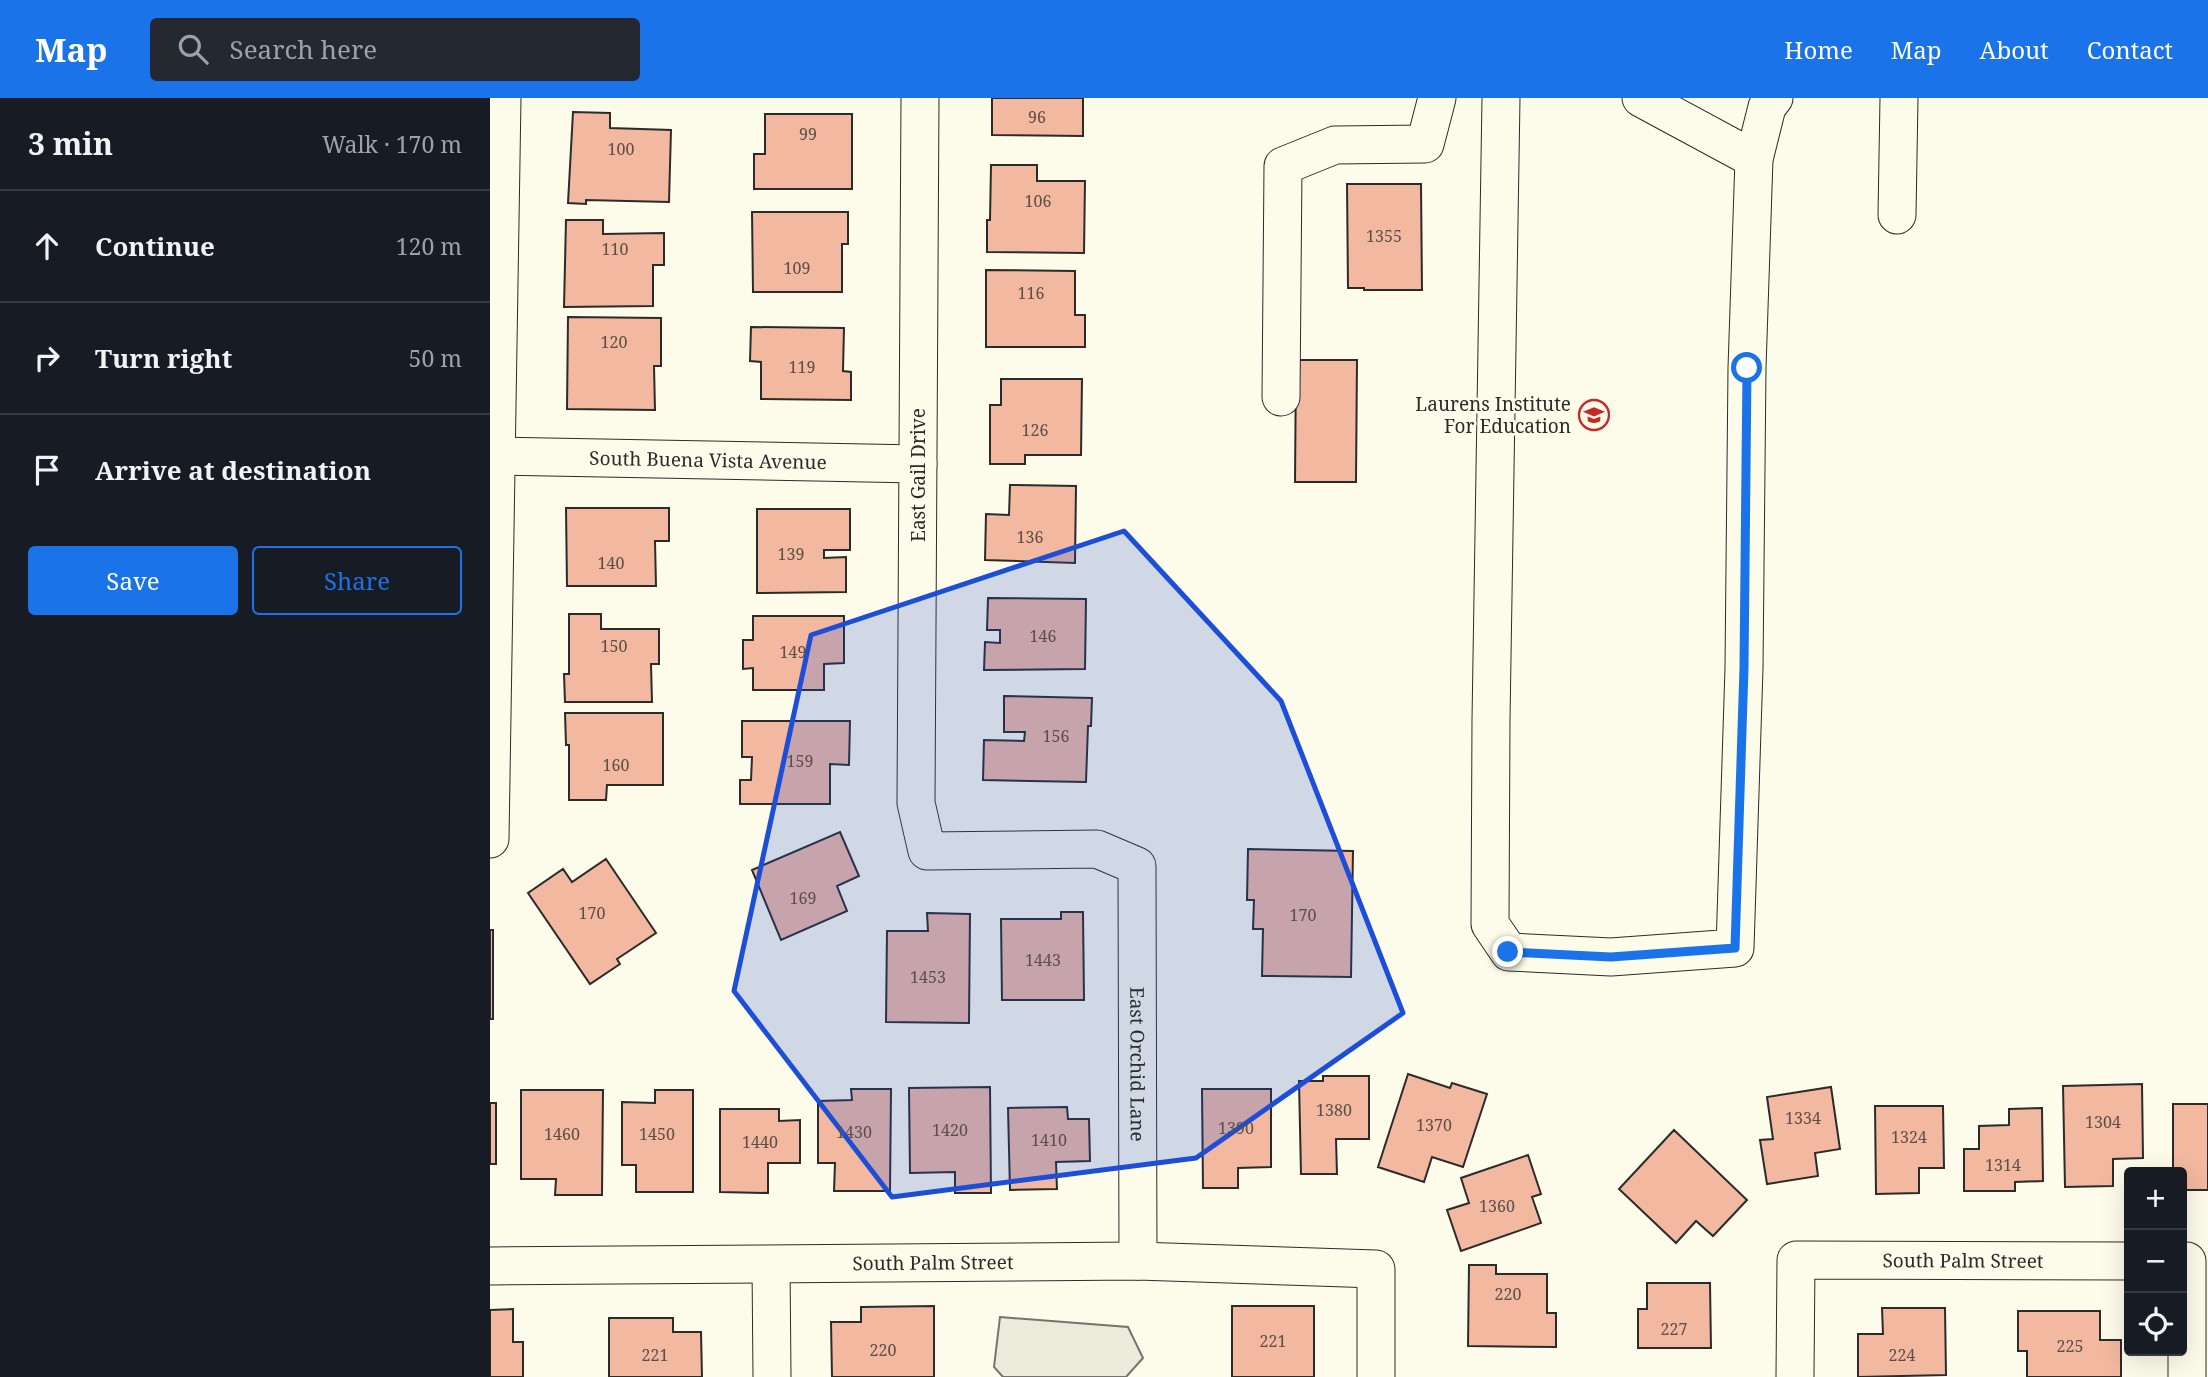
<!DOCTYPE html>
<html lang="en">
<head>
<meta charset="utf-8">
<style>
	:root { --surface:#171b24; --page:#242831; --text:#f1f3f6; --muted:#9ea1a6; --line:#363941; --accent:#1a73e8 }
	body { margin:0; font-family:"Noto Serif",serif; background:var(--page); color:var(--text) }
	.controls { position:absolute; right:21px; bottom:21px; display:grid; overflow:hidden; border-radius:7px; box-shadow:0 7px 28px #0002 }
	.controls button { width:63px; height:63px; display:grid; place-items:center; padding:0; border:0; border-bottom:2px solid var(--line); background:var(--surface); color:var(--text); font:35px sans-serif }
	.stop { position:absolute; width:21px; height:21px; margin:-16px; border:5px solid #1a73e8; border-radius:50%; background:#fff }
	.stop.end { background:#1a73e8; border-color:#fff; box-shadow:0 2px 7px #0008 }
	.list { margin:0; padding:0; list-style:none }
	h2 { display:flex; justify-content:space-between; align-items:center; height:91px; margin:0; padding:0 28px; font-size:30px }
	h2 small { font-size:23px; font-weight:400; color:var(--muted) }
	.list li { display:grid; grid-template-columns:46px 1fr auto; gap:21px; align-items:center; box-sizing:border-box; height:112px; padding:0 28px; border-top:2px solid var(--line) }
	.list b { display:block; font-size:26px; white-space:nowrap }
	.list em { font-size:23px; font-style:normal; color:var(--muted) }
	.actions { display:flex; gap:14px; padding:21px 28px }
	.actions a { flex:1; padding:16px 0; border:2px solid var(--accent); border-radius:7px; text-align:center; font-size:24px; color:var(--accent) }
	.actions .main { background:var(--accent); color:#fff }
	.icon { flex:none; width:38px; height:38px; fill:none; stroke:currentColor; stroke-width:2; stroke-linecap:round; stroke-linejoin:round }
	.map { position:relative; flex:none; width:1718px; height:1279px; overflow:hidden }
	header { display:flex; align-items:center; gap:42px; box-sizing:border-box; height:98px; padding:0 35px; background:var(--accent); color:#fff }
	header strong { font-size:33px }
	nav { display:flex; gap:38px; margin-inline-start:auto; font-size:24px }
	.search { width:490px; height:63px; background:var(--page); display:flex; align-items:center; gap:18px; box-sizing:border-box; padding:0 24px; border-radius:7px; color:var(--muted); font-size:26px }
	main { display:flex }
	aside { flex:1; background:var(--surface) }
	.map>svg:first-child { display:block }
	.park { fill:#ecebdb; stroke:#74746e; stroke-width:2 }
	.building { fill:#f2b8a0; stroke:#2b2b2b; stroke-width:2 }
	.lines { fill:none; stroke-linecap:round; stroke-linejoin:round }
	.minor-casing { stroke:#2b2b2b; stroke-width:39 }
	.minor { stroke:#fdfbea; stroke-width:37 }
	.route { stroke:#1a73e8; stroke-width:9 }
	.marked { fill:#1d4ed8; fill-opacity:0.2; stroke:#1d4ed8; stroke-width:5; stroke-linejoin:round }
	.labels { text-anchor:middle; dominant-baseline:central; stroke-width:5; stroke-linejoin:round; paint-order:stroke }
	.number-label { font-size:16px; fill:#5d4e48 }
	.poi-label { font-size:19px; fill:#2b2b2b; stroke:#fdfbea; text-anchor:end }
	.street-label { font-size:19px; fill:#2b2b2b; stroke:#fdfbea }
</style>
</head>
<body>
<header>
<strong>Map</strong>
<div class="search"><svg class="icon" aria-label="search" viewBox="0 0 24 24"><circle cx="10" cy="10" r="6"/><path d="M15 15l6 6"/></svg>Search here</div>
<nav><a>Home</a><a>Map</a><a>About</a><a>Contact</a></nav>
</header>
<main>
<aside>
<h2>3 min<small>Walk · 170 m</small></h2>
<ul class="list">
<li><svg class="icon" aria-label="ahead" viewBox="0 0 24 24"><path d="M12 20V5M6 11l6-6 6 6"/></svg><div><b>Continue</b></div><em>120 m</em></li>
<li><svg class="icon" aria-label="right" viewBox="0 0 24 24"><path d="M7 20v-9h11M14 6l5 5-5 5"/></svg><div><b>Turn right</b></div><em>50 m</em></li>
<li><svg class="icon" aria-label="arrive" viewBox="0 0 24 24"><path d="M6 21V4h12l-3 4 3 4H6"/></svg><div><b>Arrive at destination</b></div></li>
</ul>
<div class="actions"><a class="main">Save</a><a>Share</a></div>
</aside>
<div class="map">
<svg width="1718" height="1279" viewBox="0 0 1718 1279">
	<rect width="100%" height="100%" fill="#fdfbea"/>
	<!-- park -->
	<path class="park" d="M510 1219 638 1229 653 1260 636 1279H513L504 1269Z"/>
	<!-- building -->
	<path class="building" d="M502 0H593V38L502 37Z
		M83 14 120 15V30L181 32 179 104 96 102V106L78 105Z
		M275 16H362V91H264V56H275Z
		M501 67H547V83H595L594 155 497 154V122H500Z
		M857 86H931L932 192H874V190H858Z
		M262 114H358V146H352V194H263Z
		M76 122H113V136L174 135V167H163V208L74 209Z
		M496 172 585 173V217H595V249H496Z
		M78 219 171 220V268H164L165 312 77 311Z
		M261 229 354 230 353 273 361 274V302L271 301V264L260 263Z
		M806 262H867L866 384H805Z
		M511 281H592L591 357H535V366H500V307H511Z
		M520 387 586 388 585 465 495 462 496 416 519 417Z
		M76 410H179V443H165L166 488H77Z
		M267 411H360V452H334V460L356 459V494L267 495Z
		M498 500 596 501 595 571 494 572 495 544 510 545V532H497Z
		M79 516H111V531H169V566H161L162 604H75L74 576H79Z
		M263 518H354V565L334 566V592H263V570L253 571V542H263Z
		M514 598 602 600 601 628H598L596 684 493 682 494 642 534 643 535 634H514Z
		M75 615H173V687H117L116 702H79V647H76Z
		M252 623H360L359 667 340 666V706H250V682H261L262 659H252Z
		M350 734 369 778 347 788 357 813 291 842 262 772Z
		M758 751 863 753 861 879 772 878 773 831H763L764 802H757Z
		M116 761 166 835 127 861 130 866 100 886 38 795 73 771 82 784Z
		M571 814H593L594 902H512L511 821H571Z
		M437 815 480 816 479 925 396 924 397 833H438Z
		M0 832H3V921H0Z
		M918 976 960 990 962 985 997 996 973 1069 942 1059 934 1084 888 1069Z
		M833 978H879V1041H846L847 1076H811L809 983H833Z
		M1652 986 1653 1060 1623 1061V1088L1575 1089 1573 988Z
		M500 989 501 1095H465V1074L420 1075 419 990Z
		M1341 989 1350 1051 1325 1055 1328 1078 1277 1086 1270 1042 1283 1041 1277 999Z
		M361 991H401L400 1093H344L345 1065H328V1003L362 1002Z
		M712 991H781V1069L748 1070V1090H713Z
		M31 992H113L112 1097H65L66 1081H31Z
		M165 992H203V1094H146V1067H132V1004L165 1005Z
		M0 1005H6V1066H0Z
		M1683 1006H1718V1092H1692V1074H1683Z
		M1385 1008H1453L1454 1070H1429V1095L1386 1096Z
		M577 1009 578 1021H599L600 1063 566 1064 567 1091 520 1092 518 1010Z
		M1552 1010 1553 1083 1525 1084V1093H1474V1051H1489V1028L1519 1027V1011Z
		M230 1011H289V1023L310 1022V1065H278V1095L230 1094Z
		M1184 1032 1257 1102 1223 1138 1206 1123 1186 1145 1129 1091Z
		M1038 1057 1051 1096 1042 1099 1051 1125 971 1153 957 1112 979 1105 971 1080Z
		M979 1167H1006V1176H1057V1215H1066V1249L978 1248Z
		M1157 1185H1220L1221 1250H1148V1211H1157Z
		M444 1208V1279H342L341 1224H371V1209Z
		M742 1208H824V1279H742Z
		M1392 1210H1455L1456 1277 1368 1279V1236H1393Z
		M23 1211V1244H33V1279H0V1212Z
		M1528 1213H1610V1242H1631V1279H1537V1253H1528Z
		M119 1220H183V1234H211L212 1279H119Z"/>
	<g class="lines">
		<!-- minor casing -->
		<g class="minor-casing">
			<g id="minor">
				<path id="s1" d="M430 0 426 705 437 753 607 751 647 768 648 1163"/>
				<path d="M1011 0 1001 622 1000 826 1019 854 1121 859 1245 850 1254 570 1257 270 1264 61 1277 9 1284 0"/>
				<path d="M1151 0 1264 61"/>
				<path d="M1407 117 1409 0"/>
				<path d="M791 299 793 68 845 47 935 46 947 0"/>
				<path id="s2" d="M6 358 428 366"/>
				<path d="M0 741 12 0"/>
				<path d="M281 1167 282 1279"/>
				<path id="s3" d="M0 1168 648 1163 886 1171V1279"/>
				<path id="s4" d="M1305 1279 1306 1162 1639 1163"/>
				<path d="M1697 1279V1163"/>
			</g>
		</g>
		<!-- minor -->
		<use href="#minor" class="minor"/>
	</g>
	<g class="lines">
		<!-- route -->
		<path class="route" d="M1018 854 1121 859 1245 850 1254 570 1257 270"/>
	</g>
	<!-- marked area -->
	<path class="marked" d="M634 433 791 603 913 915 706 1060 402 1099 244 893 321 537Z"/>
	<!-- icons -->
	<defs>
		<g id="school-ring" transform="scale(1.575)"><circle r="9.5" fill="#fdfbea" stroke="#c62828" stroke-width="1.5"/><path d="M0-5L7-2L0 1L-7-2ZM-4 1L0 2.5L4 1V4Q0 6-4 4Z" fill="#c62828"/></g>
	</defs>
	<g fill-rule="evenodd">
		<use href="#school-ring" x="1104" y="317"/>
	</g>
	<g class="labels">
		<!-- number labels -->
		<g class="number-label">
			<text x="547" y="19">96</text>
			<text x="318" y="36">99</text>
			<text x="131" y="51">100</text>
			<text x="548" y="103">106</text>
			<text x="894" y="138">1355</text>
			<text x="125" y="151">110</text>
			<text x="307" y="170">109</text>
			<text x="541" y="195">116</text>
			<text x="124" y="244">120</text>
			<text x="312" y="269">119</text>
			<text x="545" y="332">126</text>
			<text x="540" y="439">136</text>
			<text x="301" y="456">139</text>
			<text x="121" y="465">140</text>
			<text x="553" y="538">146</text>
			<text x="124" y="548">150</text>
			<text x="303" y="554">149</text>
			<text x="566" y="638">156</text>
			<text x="310" y="663">159</text>
			<text x="126" y="667">160</text>
			<text x="313" y="800">169</text>
			<text x="102" y="815">170</text>
			<text x="813" y="817">170</text>
			<text x="553" y="862">1443</text>
			<text x="438" y="879">1453</text>
			<text x="844" y="1012">1380</text>
			<text x="1313" y="1020">1334</text>
			<text x="1613" y="1024">1304</text>
			<text x="944" y="1027">1370</text>
			<text x="746" y="1030">1390</text>
			<text x="460" y="1032">1420</text>
			<text x="364" y="1034">1430</text>
			<text x="72" y="1036">1460</text>
			<text x="167" y="1036">1450</text>
			<text x="1419" y="1039">1324</text>
			<text x="559" y="1042">1410</text>
			<text x="270" y="1044">1440</text>
			<text x="1513" y="1067">1314</text>
			<text x="1007" y="1108">1360</text>
			<text x="1018" y="1196">220</text>
			<text x="1184" y="1231">227</text>
			<text x="783" y="1243">221</text>
			<text x="1580" y="1248">225</text>
			<text x="393" y="1252">220</text>
			<text x="165" y="1257">221</text>
			<text x="1412" y="1257">224</text>
		</g>
		<!-- poi labels -->
		<g class="poi-label">
			<text x="1081" y="306">Laurens Institute<tspan x="1081" dy="22">For Education</tspan></text>
		</g>
		<!-- street labels -->
		<g class="street-label">
			<text stroke="none"><textPath href="#s2" startOffset="212">South Buena Vista Avenue</textPath></text>
			<text transform="translate(428 377) rotate(-90)">East Gail Drive</text>
			<text stroke="none"><textPath href="#s1" startOffset="1166">East Orchid Lane</textPath></text>
			<text stroke="none"><textPath href="#s4" startOffset="284">South Palm Street</textPath></text>
			<text stroke="none"><textPath href="#s3" startOffset="443">South Palm Street</textPath></text>
		</g>
	</g>
</svg>
<div class="controls">
<button>+</button>
<button>−</button>
<button><svg class="icon" aria-label="locate" viewBox="0 0 24 24"><circle cx="12" cy="12" r="6"/><path d="M12 2v4M12 18v4M2 12h4M18 12h4"/></svg></button>
</div>
<div class="stop" style="left:1257px;top:270px"></div>
<div class="stop end" style="left:1018px;top:854px"></div>
</div>
</main>
</body>
</html>
